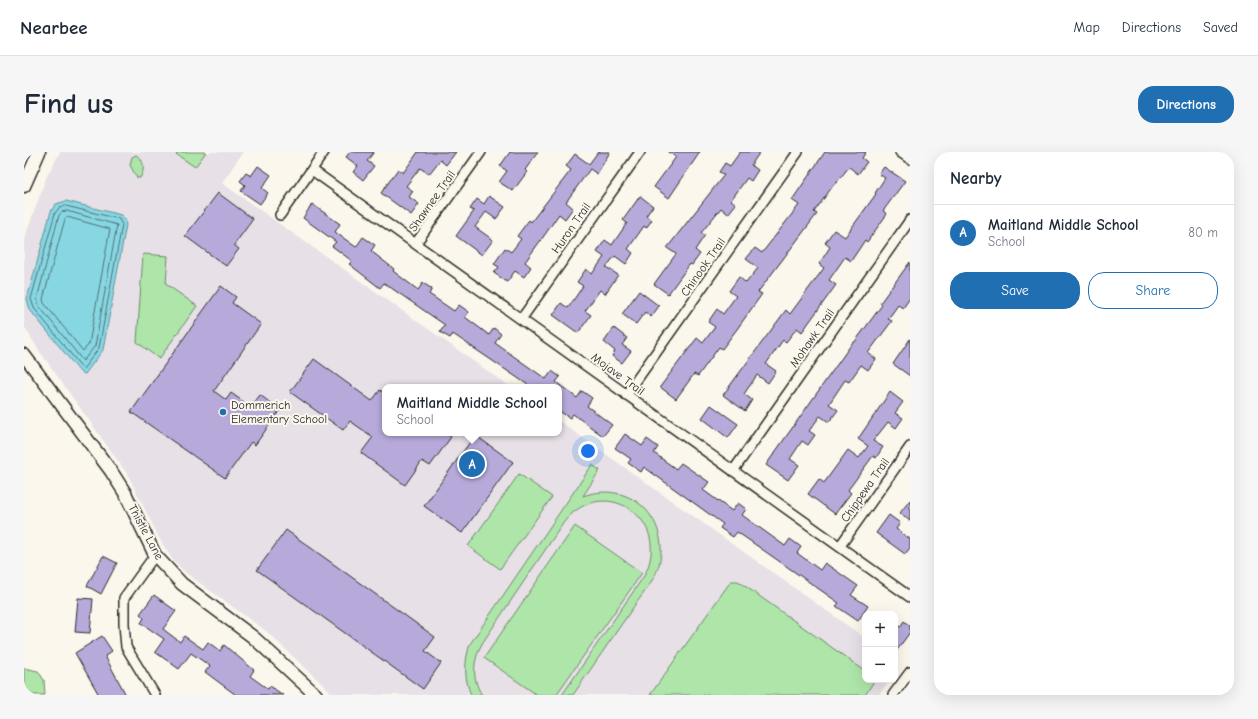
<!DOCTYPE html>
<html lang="en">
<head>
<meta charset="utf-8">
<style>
	:root { --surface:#fff; --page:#f6f6f7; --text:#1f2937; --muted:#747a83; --line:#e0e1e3; --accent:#1f6fb2 }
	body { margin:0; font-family:"Comic Neue",sans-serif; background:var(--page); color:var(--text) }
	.controls { position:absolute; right:12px; bottom:12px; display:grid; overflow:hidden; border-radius:8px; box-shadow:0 4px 16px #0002 }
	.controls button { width:36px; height:36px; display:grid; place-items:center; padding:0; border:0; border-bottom:1px solid var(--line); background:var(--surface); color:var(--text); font:20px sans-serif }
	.you { position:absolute; left:564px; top:299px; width:14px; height:14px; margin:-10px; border:3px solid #fff; border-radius:50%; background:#1a73e8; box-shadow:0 0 0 6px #1a73e833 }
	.badge { display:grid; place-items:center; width:26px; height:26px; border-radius:50%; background:var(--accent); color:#fff; font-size:13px; font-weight:700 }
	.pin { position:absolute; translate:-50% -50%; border:2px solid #fff; box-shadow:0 1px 4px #0006 }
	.popup { position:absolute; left:358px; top:232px; width:180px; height:52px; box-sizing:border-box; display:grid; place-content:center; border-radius:8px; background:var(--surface); filter:drop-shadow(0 1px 3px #0005); font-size:13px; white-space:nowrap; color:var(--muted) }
	.popup b { font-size:15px; color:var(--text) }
	.popup::after { content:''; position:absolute; left:50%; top:100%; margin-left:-8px; border:8px solid transparent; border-top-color:var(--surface) }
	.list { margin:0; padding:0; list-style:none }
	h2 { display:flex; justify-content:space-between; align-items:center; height:52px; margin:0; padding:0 16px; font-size:17px }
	h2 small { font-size:13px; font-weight:400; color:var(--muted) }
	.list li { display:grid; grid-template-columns:26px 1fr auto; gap:12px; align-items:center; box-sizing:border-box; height:56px; padding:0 16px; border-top:1px solid var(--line) }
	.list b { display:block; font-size:15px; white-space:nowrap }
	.list p { margin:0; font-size:13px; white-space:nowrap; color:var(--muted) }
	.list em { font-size:13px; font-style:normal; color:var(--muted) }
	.actions { display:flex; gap:8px; padding:12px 16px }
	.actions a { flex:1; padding:9px 0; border:1px solid var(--accent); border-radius:16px; text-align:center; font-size:14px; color:var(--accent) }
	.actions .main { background:var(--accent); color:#fff }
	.map { position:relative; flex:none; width:886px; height:543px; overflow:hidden; border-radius:16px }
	header { display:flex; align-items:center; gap:24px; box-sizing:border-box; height:56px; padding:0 20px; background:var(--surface); border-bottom:1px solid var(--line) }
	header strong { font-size:19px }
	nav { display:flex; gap:22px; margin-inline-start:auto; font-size:14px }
	.intro { display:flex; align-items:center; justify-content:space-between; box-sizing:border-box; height:96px; padding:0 24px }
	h1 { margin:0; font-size:28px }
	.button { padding:10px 18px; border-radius:16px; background:var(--accent); color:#fff; font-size:14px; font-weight:700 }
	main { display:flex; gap:24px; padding:0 24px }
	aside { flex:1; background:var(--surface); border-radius:16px; box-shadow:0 4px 16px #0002 }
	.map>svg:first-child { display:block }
	.built { fill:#e7e0e7 }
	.green { fill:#aee5a9; stroke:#6c886a }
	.water { fill:#87d7e3; stroke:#629299 }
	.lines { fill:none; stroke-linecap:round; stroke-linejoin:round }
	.shore { stroke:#507075; stroke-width:1 }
	.building { fill:#b7aadb; stroke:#2b2b2b }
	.minor-casing { stroke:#2b2b2b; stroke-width:12 }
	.tertiary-casing { stroke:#2b2b2b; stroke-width:15 }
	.minor { stroke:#fbf7ec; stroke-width:9 }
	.tertiary { stroke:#fbf7ec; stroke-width:12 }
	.poi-dot { fill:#1f6fb2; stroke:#fbf7ec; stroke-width:1.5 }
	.labels { text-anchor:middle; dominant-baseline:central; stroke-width:4; stroke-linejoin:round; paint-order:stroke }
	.street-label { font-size:12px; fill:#2b2b2b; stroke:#fbf7ec }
	.poi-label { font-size:12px; fill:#2b2b2b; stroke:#fbf7ec; text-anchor:start }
</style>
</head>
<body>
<header>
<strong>Nearbee</strong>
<nav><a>Map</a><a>Directions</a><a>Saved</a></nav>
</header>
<div class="intro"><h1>Find us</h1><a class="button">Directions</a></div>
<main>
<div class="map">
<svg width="886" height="543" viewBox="0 0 886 543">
	<rect width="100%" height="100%" fill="#fbf7ec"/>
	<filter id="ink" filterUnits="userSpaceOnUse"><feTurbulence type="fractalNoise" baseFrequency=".025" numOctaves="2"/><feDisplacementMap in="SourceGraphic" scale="8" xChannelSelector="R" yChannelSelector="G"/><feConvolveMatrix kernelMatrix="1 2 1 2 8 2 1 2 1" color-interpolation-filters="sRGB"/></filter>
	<g filter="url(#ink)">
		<!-- built -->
		<path class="built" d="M36 0H219L198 31 486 235H361V281H535V269L841 486V528H866L855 543H310L242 479 162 421 148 407 136 388 104 323 14 197 0 174V88L22 26Z"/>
		<!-- green -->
		<path class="green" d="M154 0H182L171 15 152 2Z
			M112 3C121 8 121 18 116 26H113L106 13 108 5Z
			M119 102 144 104 142 132 173 154 135 207 113 190Z
			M568 313 576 318 559 344C578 337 599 339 616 352 634 367 641 391 635 413 630 430 616 445 606 460 587 488 568 515 549 543H538L620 424C650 368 580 320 540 370L459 490C449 507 447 526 458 543H447C440 526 440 510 446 492Z
			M495 322 528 345 476 417 444 394Z
			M551 374 618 421 532 543H513L460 506Z
			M707 429H714L841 519V528H848L849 531 841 543H626Z
			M0 516 14 519 20 528 21 543H0Z"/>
		<!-- water -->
		<path class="water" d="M42 49 97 63 101 67 102 73 79 198 61 222 56 220 6 158 3 147 27 59 32 52Z"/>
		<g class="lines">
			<!-- shore -->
			<path class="shore" d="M42 54 95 67 98 73 75 196 59 217 10 156 7 147 31 61 35 56Z
				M43 59 93 73 71 194 59 209 15 154 13 147 35 63 38 60Z
				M43 65 86 77 65 192 59 199 20 151 19 147 41 67Z"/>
		</g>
		<!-- building -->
		<path class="building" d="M326 0H350L343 9 350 14 339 28 329 20 334 14 322 5Z
			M394 0H432L422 13 416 8 405 22 396 16 382 34 389 39 385 45 395 52 387 63 357 41 374 17 379 21Z
			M486 0H514L501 18 503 20 489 39 475 30 483 19 476 14Z
			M574 0H586L573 22 566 17 542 50 549 56 541 67 535 62 522 81 501 110 507 115 500 125 491 119 483 130 470 121 475 115 470 112 481 96 487 100 497 87 493 84 505 68 507 70 547 18 542 14 551 2 565 12Z
			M644 0H676L645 46 630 35 652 5Z
			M716 0H736L727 13 734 18 727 29 723 26 707 48 712 52 704 62 697 56 677 81 681 83 671 98 676 102 668 113 666 112 644 142 630 132 652 102 643 96 700 23 695 20 701 11 706 14Z
			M801 0H842L838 6 843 10 834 22 825 15 812 31H811L790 60 793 62 734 140 738 142 713 177 698 197 695 195 674 224 670 222 652 247 636 235 673 186 679 191 691 175 684 170 693 157 699 162 712 144 705 139 715 125 722 131 734 116 722 107 731 96 738 101 775 53 768 48Z
			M234 14 247 23 238 36 244 41 236 52 217 39 221 33 216 29 222 21 227 24Z
			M860 15 881 29 859 59 863 62 843 90 841 88 827 109 821 105 805 128 812 133 778 180 773 176 762 190 759 188 742 212 752 219 744 231 733 223 720 242 728 248 721 259 699 243 762 158 766 162 800 116 795 112 806 95 801 91 810 78 821 85 852 42 851 41 861 26 855 22Z
			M194 41 229 67 210 93 215 97 202 114 161 84Z
			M465 44 481 55 472 67 462 60 451 75 469 88 458 103 432 84 450 59 446 57 453 47 460 52Z
			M616 44 629 54 622 64 628 68 622 76 620 74 604 97 609 101 602 112 591 104 582 115 594 123 581 142 576 138 561 159 567 163 554 181 529 163 537 151 544 156 559 134 553 130 562 117 568 122 580 105 573 100 581 88 588 93 603 71 599 68Z
			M288 52 316 72 311 80 332 95 339 85 351 93 347 99 370 117 369 119 394 138 399 131 408 137 405 142 430 159 435 153 445 160 441 165 465 183 470 176 477 182 471 191 495 208 522 227 528 219 536 225 532 230 553 246 558 239 568 246 563 254 588 273 579 284 549 262 546 266 535 259V235H507L429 182 426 186 416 180 421 173 360 131 356 136 325 112 328 109 308 94 312 90 279 66Z
			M886 110V146L879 156 874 153 864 167 868 169 844 201 852 207 844 218 837 213 825 230 821 228 805 252 814 258 805 270 796 264 785 279 791 283 784 293 778 289 766 307 775 313 764 328 742 313 829 190 830 191 858 153 856 151Z
			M197 134 212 145 208 151 237 172 190 239 202 248 207 241 227 255 236 243 256 258 231 293 227 290 201 326 107 260Z
			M615 139 635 154 627 165 621 160 612 172 598 162Z
			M590 176 603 186 598 193 607 199 598 211 588 204 591 199 580 190Z
			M886 187V224L869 212Z
			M290 207 348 249 356 238 361 242V281H422L427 285 406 314 398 309 381 333 337 301 349 285 326 269 319 278 266 240Z
			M866 240 879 250 871 261 879 266 872 276 864 270 849 289 859 295 852 306 849 304 824 338 827 341 811 362 784 342 795 327 800 331 824 298 835 306 844 294 834 287Z
			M687 253 714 272 704 286 678 266Z
			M601 282 618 294 623 287 634 295 630 301 652 317 657 311 679 326 685 330 679 338 708 359 714 351 722 357 718 363 761 394 766 387 777 395 773 401 796 418 801 411 834 434 827 443 844 454 834 469 812 454 815 451 729 391 713 380 709 385 696 376 699 372 620 315 617 320 604 311 607 307 591 296Z
			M451 283 489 310 438 381 400 354Z
			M886 348V369L876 361Z
			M865 363 876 371 872 377 886 387V396L881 402 852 381Z
			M262 378 411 485 401 499 417 511 399 537 233 418Z
			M79 404 93 411 77 442 63 434Z
			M130 443 152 459 139 477 156 490 160 484 179 497 184 490 196 499 200 493 230 518 226 524 244 537 246 534 259 543H212L181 520 186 514 167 501 155 517 131 500 140 487 117 471 120 466 116 462Z
			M54 446 69 447 66 481 51 480Z
			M880 469 886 474V480L871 501V471L876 475Z
			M78 484 88 499 81 504 102 543H75L51 501Z"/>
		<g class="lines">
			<!-- minor casing -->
			<g class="minor-casing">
				<path id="minor" d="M876 0 886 7
					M288 18 886 445
					M256 63 300 0
					M392 91 457 0
					M498 166 616 0
					M602 243 774 0
					M709 319 886 68
					M816 394 886 295
					M131 543 102 495 100 472V446L131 403
					M869 543 886 520"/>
			</g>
			<!-- tertiary casing -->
			<g class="tertiary-casing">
				<path id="tertiary" d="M0 34 15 0
					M0 203 87 319 101 341 131 403 158 432 229 485 292 543"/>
			</g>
			<!-- minor -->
			<use href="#minor" class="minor"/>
			<!-- tertiary -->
			<use href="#tertiary" class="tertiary"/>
		</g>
	</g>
	<!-- markers -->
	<circle class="poi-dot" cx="199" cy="260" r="4"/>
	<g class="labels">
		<!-- street labels -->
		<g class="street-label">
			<text transform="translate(408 49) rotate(-55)">Shawnee Trail</text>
			<text transform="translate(547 76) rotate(-55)">Huron Trail</text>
			<text transform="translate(679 115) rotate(-55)">Chinook Trail</text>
			<text transform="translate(788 186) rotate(-55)">Mohawk Trail</text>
			<text transform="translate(594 222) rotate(36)">Mojave Trail</text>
			<text transform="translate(841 338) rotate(-55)">Chippewa Trail</text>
			<text transform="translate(122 380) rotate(62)">Thistle Lane</text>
		</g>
		<!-- poi labels -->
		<g class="poi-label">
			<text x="207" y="253">Dommerich<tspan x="207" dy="14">Elementary School</tspan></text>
		</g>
	</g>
</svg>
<div class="controls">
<button>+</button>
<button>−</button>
</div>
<div class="you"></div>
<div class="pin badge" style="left:448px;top:312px">A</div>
<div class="popup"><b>Maitland Middle School</b>School</div>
</div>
<aside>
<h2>Nearby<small></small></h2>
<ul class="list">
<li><span class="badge">A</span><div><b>Maitland Middle School</b><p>School</p></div><em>80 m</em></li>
</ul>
<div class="actions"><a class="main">Save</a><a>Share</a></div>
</aside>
</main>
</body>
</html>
